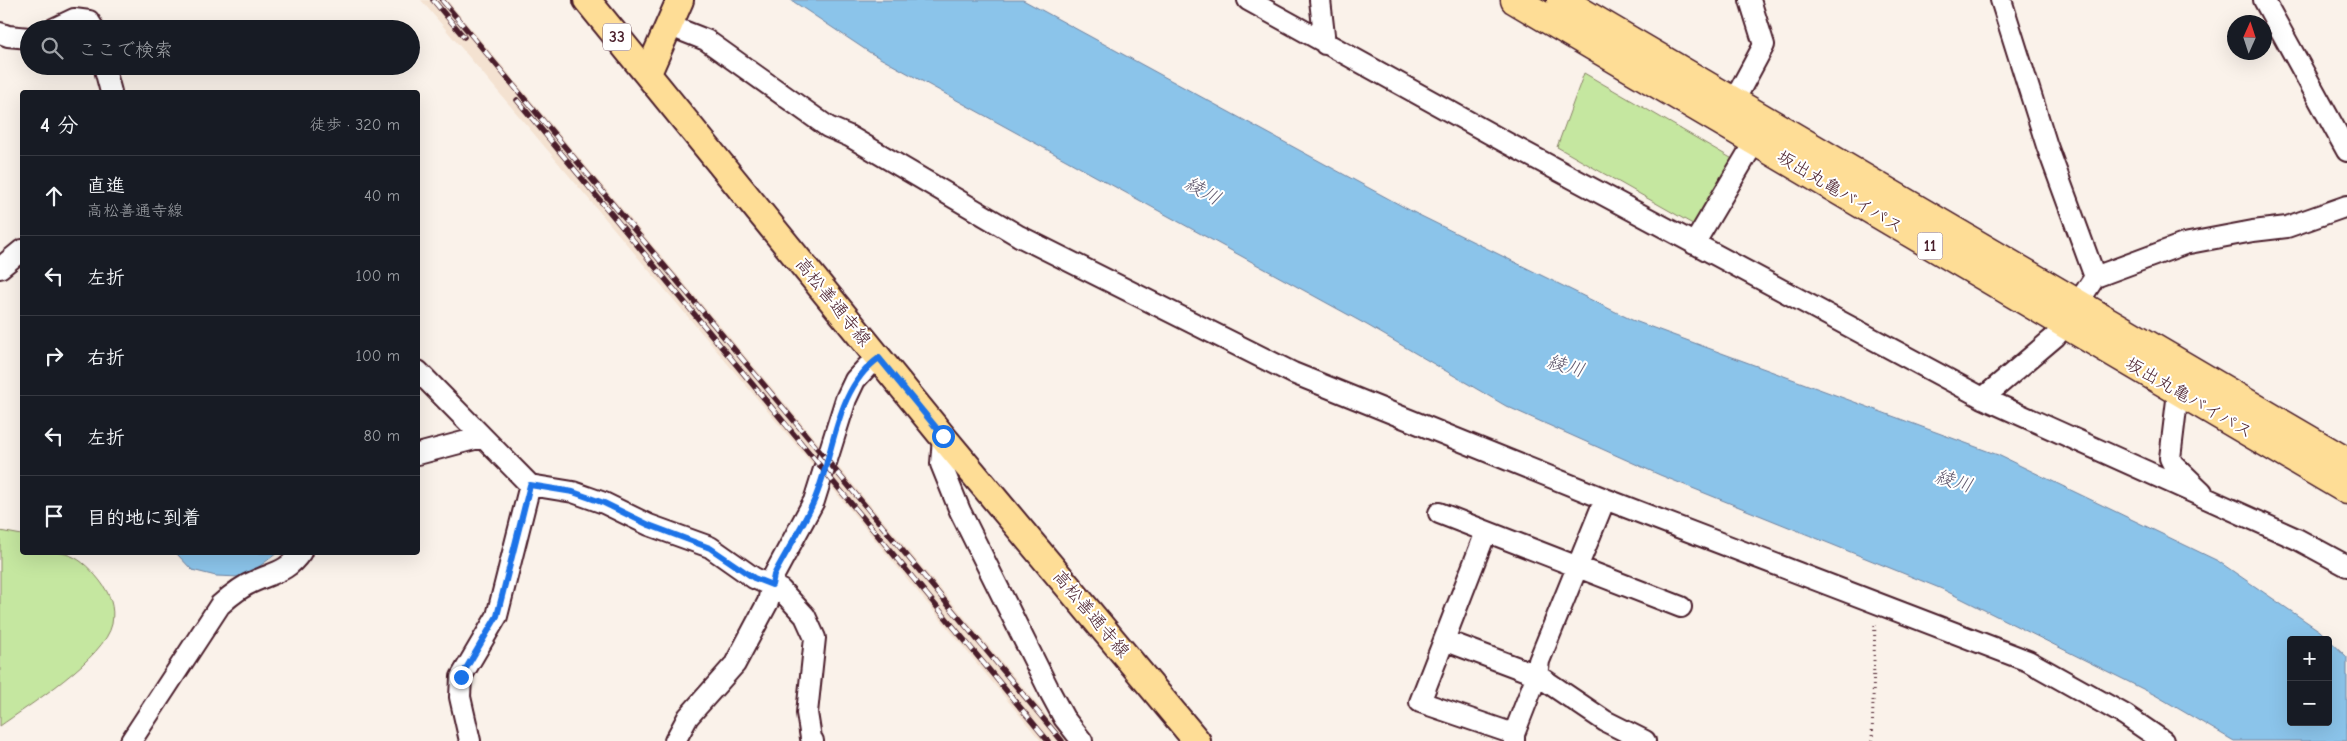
<!DOCTYPE html>
<html lang="ja">
<head>
<meta charset="utf-8">
<style>
	:root { --surface:#171b24; --page:#242831; --text:#f1f3f6; --muted:#9ea1a6; --line:#363941 }
	body { margin:0; font-family:"Comic Neue","Klee One",sans-serif; background:var(--page); color:var(--text) }
	.controls { position:absolute; right:15px; bottom:15px; display:grid; overflow:hidden; border-radius:5px; box-shadow:0 5px 20px #0002 }
	.controls button { width:45px; height:45px; display:grid; place-items:center; padding:0; border:0; border-bottom:1px solid var(--line); background:var(--surface); color:var(--text); font:25px sans-serif }
	.compass { position:absolute; left:2227px; top:15px; width:45px; height:45px; border-radius:50%; background:var(--surface); box-shadow:0 5px 20px #0002; rotate:3deg }
	.stop { position:absolute; width:15px; height:15px; margin:-11px; border:4px solid #1a73e8; border-radius:50%; background:#fff }
	.stop.end { background:#1a73e8; border-color:#fff; box-shadow:0 1px 5px #0008 }
	.list { margin:0; padding:0; list-style:none }
	h2 { display:flex; justify-content:space-between; align-items:center; height:65px; margin:0; padding:0 20px; font-size:21px }
	h2 small { font-size:16px; font-weight:400; color:var(--muted) }
	.list li { display:grid; grid-template-columns:32px 1fr auto; gap:15px; align-items:center; box-sizing:border-box; height:80px; padding:0 20px; border-top:1px solid var(--line) }
	.list b { display:block; font-size:19px; white-space:nowrap }
	.list p { margin:0; font-size:16px; white-space:nowrap; color:var(--muted) }
	.list em { font-size:16px; font-style:normal; color:var(--muted) }
	.icon { flex:none; width:28px; height:28px; fill:none; stroke:currentColor; stroke-width:2; stroke-linecap:round; stroke-linejoin:round }
	.map { position:relative; flex:none; width:2347px; height:741px; overflow:hidden }
	.search { position:absolute; background:var(--surface); box-shadow:0 5px 20px #0002; left:20px; top:20px; width:400px; height:55px; display:flex; align-items:center; gap:12px; box-sizing:border-box; padding:0 18px; border-radius:28px; color:var(--muted); font-size:19px }
	.panel { position:absolute; background:var(--surface); box-shadow:0 5px 20px #0002; left:20px; top:90px; width:400px; height:465px; border-radius:5px }
	.map>svg:first-child { display:block }
	.built { fill:#f4e2d1 }
	.green { fill:#c5e7a0; stroke:#888366 }
	.water { fill:#8bc4ea; stroke:#71829e; fill-rule:evenodd }
	.lines { fill:none; stroke-linecap:round; stroke-linejoin:round }
	.minor-casing { stroke:#4a1f2b; stroke-width:24 }
	.major-casing { stroke:#4a1f2b; stroke-width:30 }
	.highway-casing { stroke:#4a1f2b; stroke-width:31 }
	.path { stroke:#4a1f2b; stroke-width:3; stroke-dasharray:1 4; stroke-linecap:butt }
	.minor { stroke:#fff; stroke-width:20 }
	.major { stroke:#fedd96; stroke-width:26 }
	.highway { stroke:#fedd96; stroke-width:28 }
	.rail-casing { stroke:#4a1f2b; stroke-width:5.5 }
	.rail { stroke:#fff; stroke-width:4; stroke-dasharray:11; stroke-linecap:butt }
	.route { stroke:#1a73e8; stroke-width:6 }
	.labels { text-anchor:middle; dominant-baseline:central; stroke-width:4; stroke-linejoin:round; paint-order:stroke }
	.shield { fill:#fff; stroke:#80626b; stroke-width:1 }
	.shield-label { font-size:16px; font-weight:bold; fill:#4a1f2b }
	.street-label { font-size:18px; fill:#4a1f2b; stroke:#fff }
	.water-label { font-size:19px; font-style:italic; fill:#61596e; stroke:#fff }
</style>
</head>
<body>
<div class="map">
<svg width="2347" height="741" viewBox="0 0 2347 741">
	<rect width="100%" height="100%" fill="#faf2ea"/>
	<filter id="ink" filterUnits="userSpaceOnUse"><feTurbulence type="fractalNoise" baseFrequency=".02" numOctaves="2"/><feDisplacementMap in="SourceGraphic" scale="10" xChannelSelector="R" yChannelSelector="G"/><feConvolveMatrix kernelMatrix="1 2 1 2 8 2 1 2 1" color-interpolation-filters="sRGB"/></filter>
	<g filter="url(#ink)">
		<!-- built -->
		<path class="built" d="M421 0H447L1068 741H1041L823 477Z"/>
		<!-- green -->
		<path class="green" d="M1584 73 1736 161 1698 227 1557 147Z
			M0 531 22 535V552C61 552 74 548 100 581 110 594 115 607 112 624 105 658 28 706 0 726Z"/>
		<!-- water -->
		<path class="water" d="M791 0H1023L1413 212 1632 320 1998 455 2218 561 2320 631 2347 657V741H2234L2155 695 1942 589 1660 475 1506 406 1367 325 869 52ZM2291 640H2328V722H2291Z
			M176 553H277L256 569 240 577 216 576 192 570Z"/>
		<g class="lines">
			<!-- minor casing -->
			<g class="minor-casing">
				<path id="minor" d="M1248 0 1507 143 1983 398 2297 539 2347 566
					M1320 0 1325 44
					M2001 0 2047 146 2095 277
					M2264 0 2347 151
					M668 25 706 40 828 127 849 136 1019 236 1293 373 1605 499 2028 661 2125 715 2163 741
					M53 29 74 19 89 21 94 29
					M0 33 8 36 29 38
					M104 66 111 92
					M1728 112 1764 45 1750 0
					M1694 244 1755 141
					M0 268 22 250
					M418 371 530 485 573 492 604 503 649 525 710 547 754 578 781 590 805 616 815 638 807 713 811 738 813 741
					M2178 392 2170 458 2173 464 2202 492
					M1983 398 2056 336 2095 277 2184 244 2253 231 2287 227 2347 206
					M943 437 941 464 960 511 1050 692 1064 718 1082 741
					M418 454 482 437
					M1439 513 1681 607
					M1486 532 1420 702 1514 734
					M1444 640 1537 675 1605 721 1645 741
					M131 741 220 605C231 595 242 586 255 581 275 572 287 572 301 552
					M470 741 460 697 461 677 497 616 530 485
					M675 741 688 717 735 664 768 602 774 575 814 501 846 399 855 380 867 367 879 358
					M1514 741V734L1537 675 1539 661 1605 499"/>
			</g>
			<!-- major casing -->
			<g class="major-casing">
				<path id="major" d="M587 0 943 437 1197 741
					M648 73 680 0"/>
			</g>
			<!-- highway casing -->
			<g class="highway-casing">
				<path id="highway" d="M1515 0 2347 490
					M1561 0 2347 462"/>
			</g>
			<!-- path -->
			<path class="path" d="M1872 741 1875 621"/>
			<!-- minor -->
			<use href="#minor" class="minor"/>
			<!-- major -->
			<use href="#major" class="major"/>
			<!-- highway -->
			<use href="#highway" class="highway"/>
			<!-- rail casing -->
			<g class="rail-casing">
				<path id="rail" d="M433 0 464 37
					M442 0 1062 741
					M517 100 1048 741"/>
			</g>
			<!-- rail -->
			<use href="#rail" class="rail"/>
		</g>
	</g>
	<g class="lines" filter="url(#ink)">
		<!-- route -->
		<path class="route" d="M461 677 497 616 530 485 573 492 604 503 649 525 710 548 754 578 772 585 774 575C787 550 803 526 814 501 835 454 834 390 879 358L943 436"/>
	</g>
	<g class="labels">
		<!-- shield labels -->
		<g class="shield">
			<rect x="603" y="23.5" width="28" height="27" rx="4"/>
			<rect x="1917.5" y="232.5" width="25" height="27" rx="4"/>
		</g>
		<g class="shield-label">
			<text x="617" y="37">33</text>
			<text x="1930" y="246">11</text>
		</g>
		<!-- street labels -->
		<g class="street-label">
			<text transform="translate(1840 192) rotate(31)">坂出丸亀バイパス</text>
			<text transform="translate(833 302) rotate(51)">高松善通寺線</text>
			<text transform="translate(2189 398) rotate(30)">坂出丸亀バイパス</text>
			<text transform="translate(1091 614) rotate(50)">高松善通寺線</text>
		</g>
		<!-- water labels -->
		<g class="water-label">
			<text transform="translate(1203 191) rotate(29)">綾川</text>
			<text transform="translate(1566 366) rotate(16)">綾川</text>
			<text transform="translate(1954 481) rotate(17)">綾川</text>
		</g>
	</g>
</svg>
<div class="controls">
<button>+</button>
<button>−</button>
</div>
<svg class="compass" viewBox="-18 -18 36 36"><path d="M0-13l5 13h-10z" fill="#e53935"/><path d="M0 13l5-13h-10z" fill="#9ea1a6"/></svg>
<div class="stop" style="left:943px;top:436px"></div>
<div class="stop end" style="left:461px;top:677px"></div>
<div class="search"><svg class="icon" aria-label="search" viewBox="0 0 24 24"><circle cx="10" cy="10" r="6"/><path d="M15 15l6 6"/></svg>ここで検索</div>
<section class="panel">
<h2>4 分<small>徒歩 · 320 m</small></h2>
<ul class="list">
<li><svg class="icon" aria-label="ahead" viewBox="0 0 24 24"><path d="M12 20V5M6 11l6-6 6 6"/></svg><div><b>直進</b><p>高松善通寺線</p></div><em>40 m</em></li>
<li><svg class="icon" aria-label="left" viewBox="0 0 24 24"><path d="M17 20v-9H6M10 6l-5 5 5 5"/></svg><div><b>左折</b></div><em>100 m</em></li>
<li><svg class="icon" aria-label="right" viewBox="0 0 24 24"><path d="M7 20v-9h11M14 6l5 5-5 5"/></svg><div><b>右折</b></div><em>100 m</em></li>
<li><svg class="icon" aria-label="left" viewBox="0 0 24 24"><path d="M17 20v-9H6M10 6l-5 5 5 5"/></svg><div><b>左折</b></div><em>80 m</em></li>
<li><svg class="icon" aria-label="arrive" viewBox="0 0 24 24"><path d="M6 21V4h12l-3 4 3 4H6"/></svg><div><b>目的地に到着</b></div></li>
</ul>
</section>
</div>
</body>
</html>
